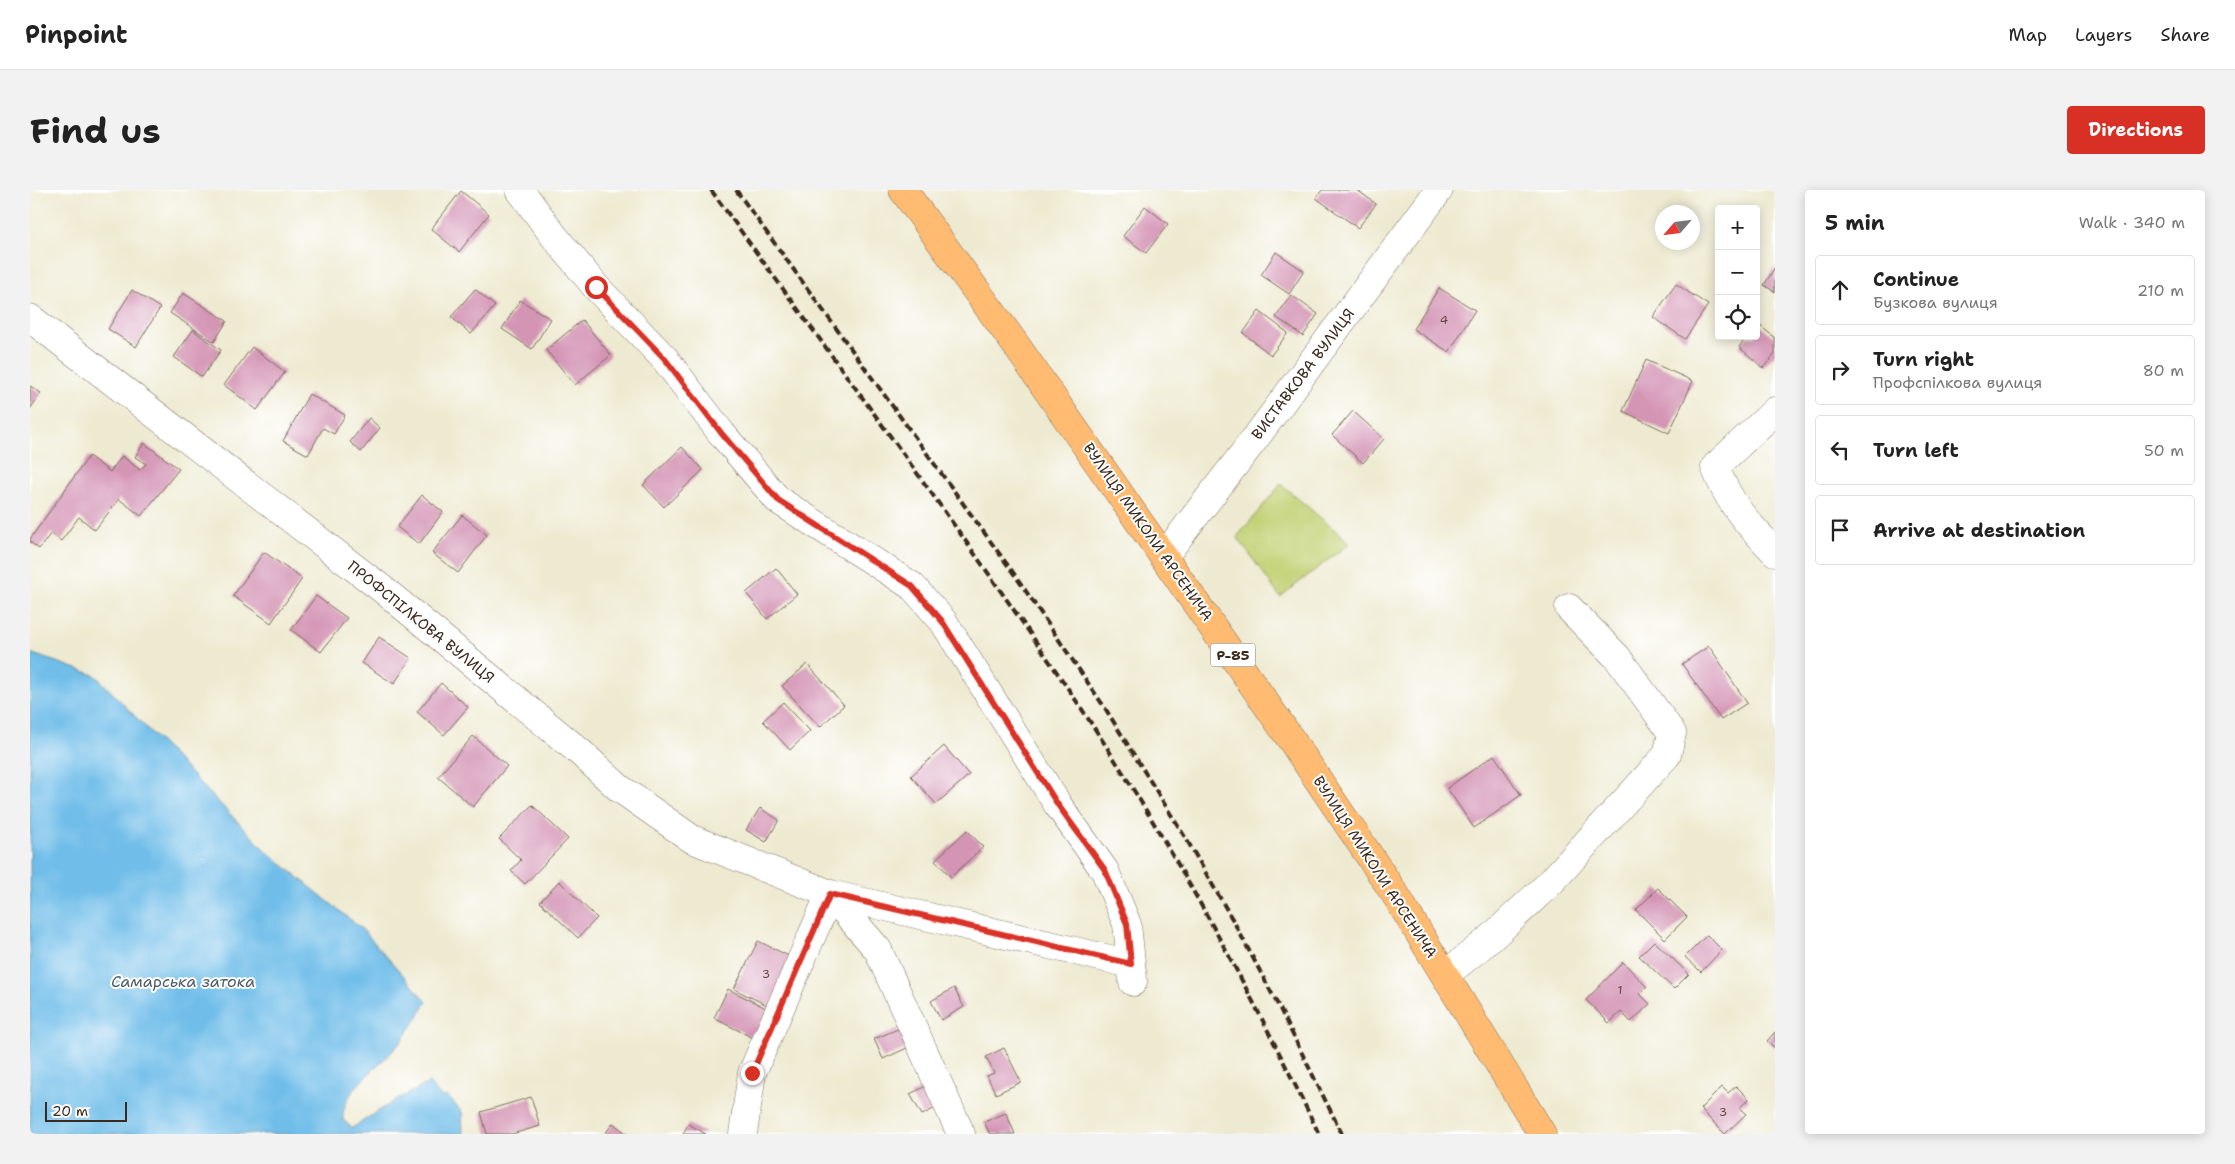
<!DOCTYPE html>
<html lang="en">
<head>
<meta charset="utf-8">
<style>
	:root { --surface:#fff; --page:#f2f2f2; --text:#222; --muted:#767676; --line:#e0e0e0; --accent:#d93025 }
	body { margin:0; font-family:"Shantell Sans",sans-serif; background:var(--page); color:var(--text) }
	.controls { position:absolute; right:15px; top:15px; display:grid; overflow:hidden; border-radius:5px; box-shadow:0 2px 12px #0003 }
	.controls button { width:45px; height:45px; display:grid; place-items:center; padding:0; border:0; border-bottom:1px solid var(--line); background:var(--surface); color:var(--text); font:25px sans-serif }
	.compass { position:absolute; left:1625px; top:15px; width:45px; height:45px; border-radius:50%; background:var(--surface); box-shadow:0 2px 12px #0003; rotate:242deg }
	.scale { position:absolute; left:15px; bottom:12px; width:82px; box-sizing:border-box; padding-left:5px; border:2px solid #3b2a1e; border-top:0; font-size:14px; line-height:18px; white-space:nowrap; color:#3b2a1e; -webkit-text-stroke:4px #fff; paint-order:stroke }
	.stop { position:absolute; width:15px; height:15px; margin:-11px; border:4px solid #d93025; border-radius:50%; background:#fff }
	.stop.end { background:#d93025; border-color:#fff; box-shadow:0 1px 5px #0008 }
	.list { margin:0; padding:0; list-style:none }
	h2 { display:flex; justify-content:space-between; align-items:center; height:65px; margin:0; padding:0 20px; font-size:21px }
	h2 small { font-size:16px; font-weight:400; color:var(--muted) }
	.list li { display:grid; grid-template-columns:32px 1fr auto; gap:15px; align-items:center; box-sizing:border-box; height:70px; margin:0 10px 10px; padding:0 10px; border:1px solid var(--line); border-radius:5px }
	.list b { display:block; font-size:19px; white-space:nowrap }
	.list p { margin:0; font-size:16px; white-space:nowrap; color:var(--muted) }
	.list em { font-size:16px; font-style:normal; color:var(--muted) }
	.icon { flex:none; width:28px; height:28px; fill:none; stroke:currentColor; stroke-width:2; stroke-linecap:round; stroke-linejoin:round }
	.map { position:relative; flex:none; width:1745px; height:944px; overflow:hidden; border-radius:5px }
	header { display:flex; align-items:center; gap:30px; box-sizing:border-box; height:70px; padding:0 25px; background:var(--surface); border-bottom:1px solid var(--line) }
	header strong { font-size:24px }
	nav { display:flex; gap:28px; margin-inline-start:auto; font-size:18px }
	.intro { display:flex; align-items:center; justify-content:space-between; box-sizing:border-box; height:120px; padding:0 30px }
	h1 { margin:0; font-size:35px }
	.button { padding:12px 22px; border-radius:5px; background:var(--accent); color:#fff; font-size:18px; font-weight:700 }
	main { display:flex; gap:30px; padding:0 30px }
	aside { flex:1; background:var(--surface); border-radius:5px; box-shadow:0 2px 12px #0003 }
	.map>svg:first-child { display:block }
	.green { fill:#c1d072; stroke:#7e7d48 }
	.water { fill:#6fbde9; stroke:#557484 }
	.building { fill:#d495b5 }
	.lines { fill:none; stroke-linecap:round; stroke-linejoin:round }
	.minor-casing { stroke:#7a6d5d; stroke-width:29 }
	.major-casing { stroke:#7a6d5d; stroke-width:29 }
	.minor { stroke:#fff; stroke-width:28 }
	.major { stroke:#ffbb71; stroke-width:28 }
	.rail { stroke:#3b2a1e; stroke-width:4; stroke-dasharray:8 4; stroke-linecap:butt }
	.route { stroke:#d93025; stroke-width:6 }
	.labels { text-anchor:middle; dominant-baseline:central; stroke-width:4; stroke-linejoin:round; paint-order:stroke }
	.number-label { font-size:12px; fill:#614544 }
	.shield { fill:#fff; stroke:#766a62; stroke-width:1 }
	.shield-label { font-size:14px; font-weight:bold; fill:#3b2a1e }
	.street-label { font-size:15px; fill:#3b2a1e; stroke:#fff }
	.water-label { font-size:16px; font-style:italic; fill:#4d5d65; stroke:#fff }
</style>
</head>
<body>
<header>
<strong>Pinpoint</strong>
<nav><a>Map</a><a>Layers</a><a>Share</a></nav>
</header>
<div class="intro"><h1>Find us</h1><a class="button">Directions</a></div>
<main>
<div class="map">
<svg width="1745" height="944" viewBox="0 0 1745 944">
	<rect width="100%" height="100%" fill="#fff"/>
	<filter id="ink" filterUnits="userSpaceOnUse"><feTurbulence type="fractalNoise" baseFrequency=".02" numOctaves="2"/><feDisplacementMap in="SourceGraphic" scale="10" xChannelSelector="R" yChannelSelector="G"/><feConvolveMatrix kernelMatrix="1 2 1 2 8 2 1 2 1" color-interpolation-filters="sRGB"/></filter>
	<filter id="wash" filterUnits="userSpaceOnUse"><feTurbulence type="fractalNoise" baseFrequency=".0096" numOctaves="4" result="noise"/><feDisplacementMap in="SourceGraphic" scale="20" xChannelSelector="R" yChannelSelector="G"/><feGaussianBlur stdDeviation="1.12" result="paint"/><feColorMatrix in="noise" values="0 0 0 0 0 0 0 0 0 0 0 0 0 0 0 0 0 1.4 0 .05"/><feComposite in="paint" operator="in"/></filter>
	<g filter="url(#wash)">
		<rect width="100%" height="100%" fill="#eeead1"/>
		<!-- green -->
		<path class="green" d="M1251 294 1320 353 1250 407 1207 347Z"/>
		<!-- water -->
		<path class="water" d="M0 463 65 485 236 661 332 739 397 812C388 826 379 842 369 854 352 875 310 901 313 930L322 938 366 910 399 893 410 906 418 907 432 922 433 944H0Z"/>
		<g id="blocks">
			<!-- building -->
			<path class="building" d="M1292 0H1327L1346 14 1328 38 1286 8Z
				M431 1 459 24 429 62 401 39Z
				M1115 16 1138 34 1116 63 1093 46Z
				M1246 62 1274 81 1259 104 1231 85Z
				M1745 77V102L1734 95Z
				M1646 94 1678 115 1655 149 1623 127Z
				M1409 98 1445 120 1419 162 1383 139Z
				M445 99 465 116 441 144 421 127Z
				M102 100 130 118 106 157 78 139Z
				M153 103 197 131 184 152 140 123Z
				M1261 105 1288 124 1273 146 1246 127Z
				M490 110 521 129 502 159 472 139Z
				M1229 121 1258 143 1241 165 1213 143Z
				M552 130 581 165 545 195 516 160Z
				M1728 134 1745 148V164L1733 178 1709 157 1718 146H1726V136Z
				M163 140 191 160 172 187 144 167Z
				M222 157 255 182 227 220 194 195Z
				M1616 170 1663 191 1639 243 1593 221Z
				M0 196 11 203 0 219Z
				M279 204 315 225 304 244 293 238 278 265 253 251Z
				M1323 221 1354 249 1333 273 1302 245Z
				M339 228 350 238 331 262 320 252Z
				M114 253 149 279 111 326 89 309 65 340 49 327 31 351 21 343 9 359 0 352V349L59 266 80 282 92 266 110 280 116 274 105 267Z
				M652 257 673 280 634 317 613 295Z
				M392 305 413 322 389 354 367 337Z
				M432 325 457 345 428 383 402 363Z
				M234 362 272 389 241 433 203 406Z
				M746 378 767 404 737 429 716 403Z
				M286 406 317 428 291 462 261 440Z
				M349 447 381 468 364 494 332 473Z
				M1679 456 1717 513 1691 530 1652 474Z
				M777 474 814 515 790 537 752 496Z
				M411 493 438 517 414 545 387 522Z
				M753 512 780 541 760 560 733 531Z
				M443 546 477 576 443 617 408 587Z
				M914 556 939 585 906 614 881 586Z
				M1464 565 1491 605 1444 638 1417 598Z
				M502 615 538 649 495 694 481 681 491 670 469 649Z
				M730 618 749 630 736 652 716 640Z
				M937 640 953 657 921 687 905 670Z
				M529 691 567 728 548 748 510 712Z
				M1628 698 1657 727 1635 749 1606 720Z
				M1677 745 1692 760 1671 782 1655 767Z
				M728 751 767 770 743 818 704 799Z
				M1624 751 1659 784 1644 799 1609 766Z
				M1593 772 1617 797 1610 804 1620 814 1601 832 1591 822 1579 833 1556 810Z
				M924 798 934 817 911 830 901 811Z
				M698 799 746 823 731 852 684 828Z
				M868 839 877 858 853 869 844 849Z
				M1745 842V858L1737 851Z
				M974 858 991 892 966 904 957 886 964 883 956 867Z
				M900 894 911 915 892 925 880 904Z
				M1706 896 1719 909 1709 918 1716 924 1695 944 1670 919 1692 897 1698 903Z
				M501 907 510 936 482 944H457L451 922Z
				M976 923 985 944H960L954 932Z
				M583 933 597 944H575Z
				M658 934 676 944H653Z"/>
		</g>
	</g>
	<g filter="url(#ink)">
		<use href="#blocks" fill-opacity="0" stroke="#7a6d5d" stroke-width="1"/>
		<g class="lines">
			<!-- minor casing -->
			<g class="minor-casing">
				<path id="minor" d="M490 0 524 46 566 97 635 169 692 244 748 310 882 396 913 431 1028 615 1075 681 1097 734 1103 792
					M0 128 356 402 551 563 589 598 662 649 800 704 1101 774
					M1745 221 1685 277C1700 315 1717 333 1745 362
					M1135 365 1227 246 1409 0
					M1415 785 1461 748 1521 692 1637 565 1642 543 1587 467 1539 418
					M713 944 722 883 800 704 848 760 931 944"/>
			</g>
			<!-- major casing -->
			<g class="major-casing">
				<path id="major" d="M873 0 983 151 1262 551 1365 704 1512 944"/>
			</g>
			<!-- minor -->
			<use href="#minor" class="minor"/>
			<!-- major -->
			<use href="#major" class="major"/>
			<!-- rail -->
			<path class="rail" d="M681 0C773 127 866 252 956 380 999 442 1043 504 1083 567 1160 688 1227 815 1289 944
				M706 0 987 388 1075 518 1158 652 1205 734 1249 817 1312 944"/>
		</g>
	</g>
	<g class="lines" filter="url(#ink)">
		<!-- route -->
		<path class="route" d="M566 97 635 169 692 244 748 310 882 396 912 431 1028 615 1075 680 1097 734 1101 774 800 704 722 883"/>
	</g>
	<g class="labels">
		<!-- number labels -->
		<g class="number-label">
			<text x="1414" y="130">4</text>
			<text x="736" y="784">3</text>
			<text x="1590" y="800">1</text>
			<text x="1693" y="922">3</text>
		</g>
		<!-- shield labels -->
		<rect class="shield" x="1180.5" y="453.5" width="45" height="23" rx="4"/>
		<g class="shield-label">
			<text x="1203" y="465">Р-85</text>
		</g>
		<!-- street labels -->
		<g class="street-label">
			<text transform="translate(1273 184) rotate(-53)">ВИСТАВКОВА ВУЛИЦЯ</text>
			<text transform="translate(1118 342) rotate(55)">ВУЛИЦЯ МИКОЛИ АРСЕНИЧА</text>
			<text transform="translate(391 432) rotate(39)">ПРОФСПІЛКОВА ВУЛИЦЯ</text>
			<text transform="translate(1345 677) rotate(57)">ВУЛИЦЯ МИКОЛИ АРСЕНИЧА</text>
		</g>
		<!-- water labels -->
		<g class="water-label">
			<text x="153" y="791">Самарська затока</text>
		</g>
	</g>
</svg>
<div class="controls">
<button>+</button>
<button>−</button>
<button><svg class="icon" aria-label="locate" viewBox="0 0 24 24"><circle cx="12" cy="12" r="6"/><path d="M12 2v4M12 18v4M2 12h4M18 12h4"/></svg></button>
</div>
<svg class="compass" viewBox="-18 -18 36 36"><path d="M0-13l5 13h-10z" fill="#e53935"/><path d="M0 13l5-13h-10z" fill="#767676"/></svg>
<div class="scale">20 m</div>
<div class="stop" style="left:566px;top:97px"></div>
<div class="stop end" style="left:722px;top:883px"></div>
</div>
<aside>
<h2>5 min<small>Walk · 340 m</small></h2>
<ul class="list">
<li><svg class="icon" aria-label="ahead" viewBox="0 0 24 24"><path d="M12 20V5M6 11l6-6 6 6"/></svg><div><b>Continue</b><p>Бузкова вулиця</p></div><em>210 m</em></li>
<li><svg class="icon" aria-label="right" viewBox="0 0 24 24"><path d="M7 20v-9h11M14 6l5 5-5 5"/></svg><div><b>Turn right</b><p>Профспілкова вулиця</p></div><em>80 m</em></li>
<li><svg class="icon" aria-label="left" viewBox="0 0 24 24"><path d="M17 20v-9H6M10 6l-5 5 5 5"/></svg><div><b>Turn left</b></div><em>50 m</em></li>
<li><svg class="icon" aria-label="arrive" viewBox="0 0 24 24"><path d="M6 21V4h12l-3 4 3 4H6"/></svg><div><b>Arrive at destination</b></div></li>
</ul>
</aside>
</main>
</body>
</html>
